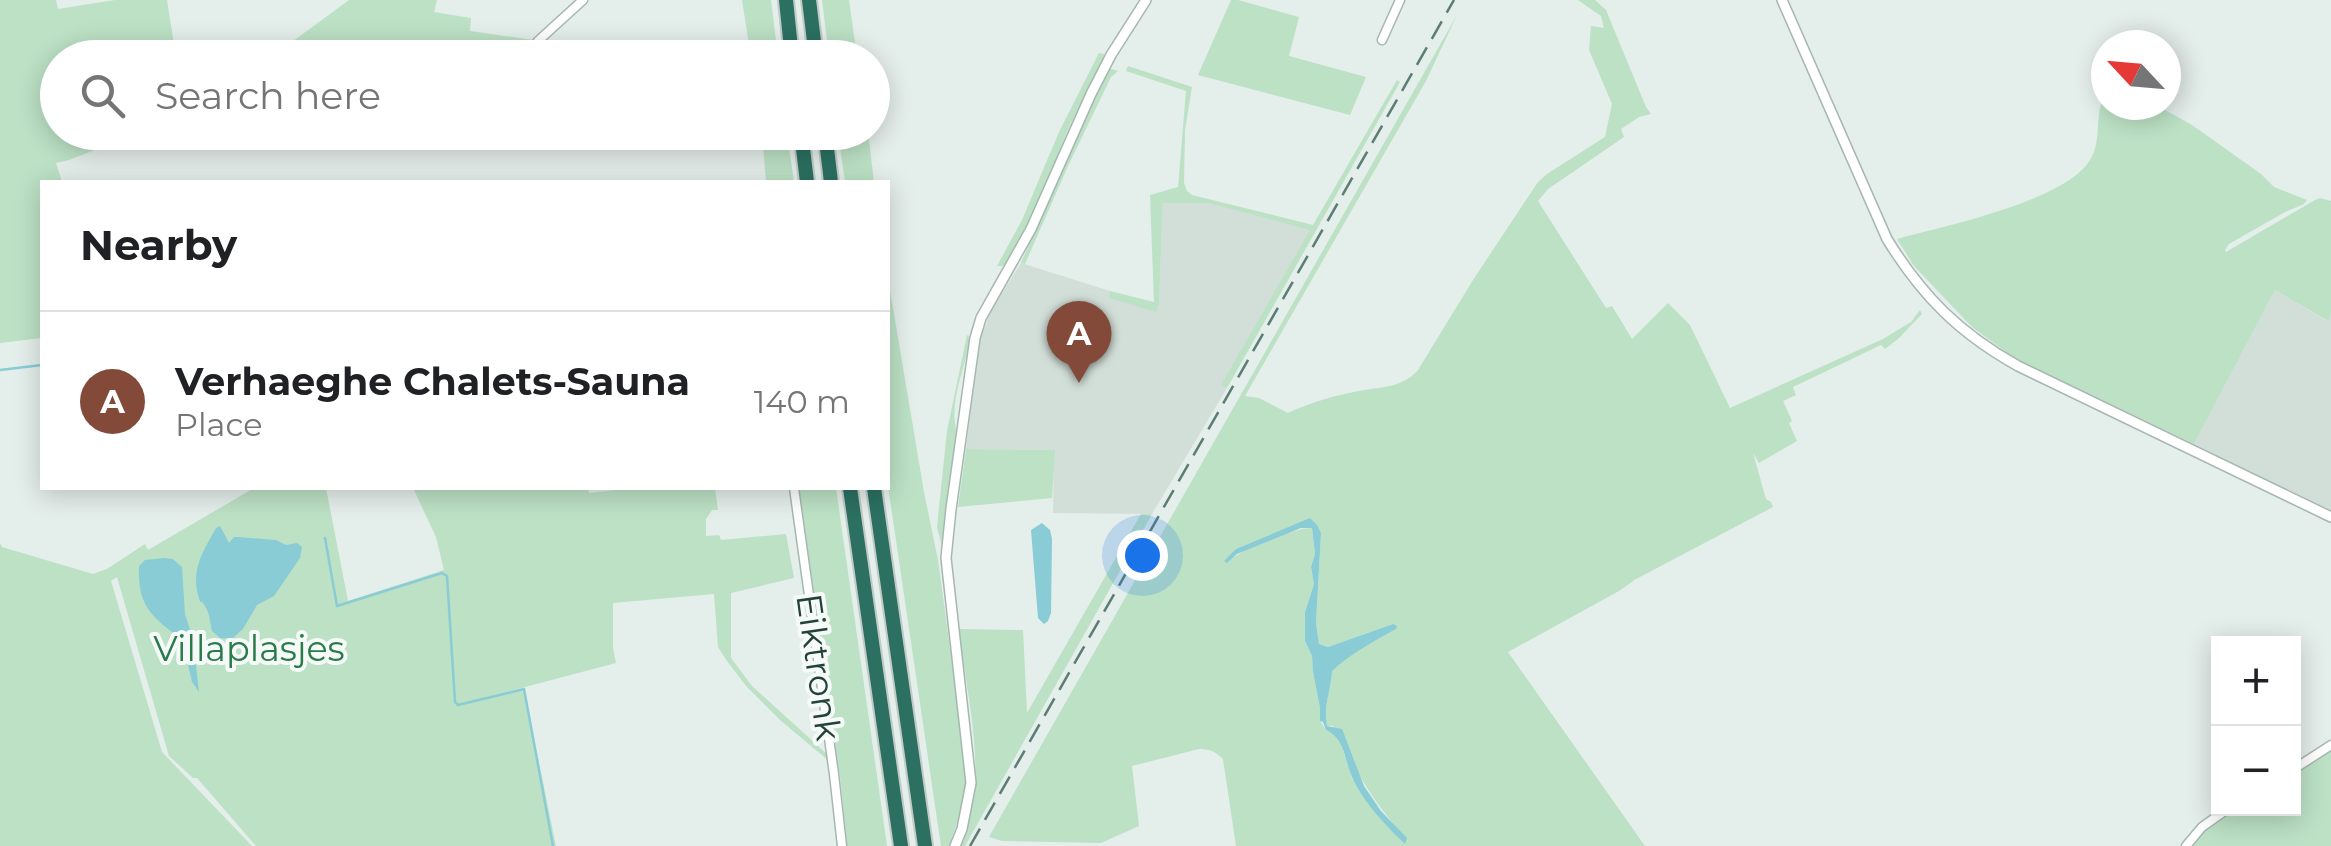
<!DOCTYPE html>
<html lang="en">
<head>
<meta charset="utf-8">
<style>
	:root { --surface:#fff; --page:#f2f2f2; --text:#202124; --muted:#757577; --line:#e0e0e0; --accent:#834a3a }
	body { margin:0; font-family:Montserrat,sans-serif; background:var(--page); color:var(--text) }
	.controls { position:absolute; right:30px; bottom:30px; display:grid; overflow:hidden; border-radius:0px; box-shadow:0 5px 25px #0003 }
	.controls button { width:90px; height:90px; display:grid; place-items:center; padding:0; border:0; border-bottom:2px solid var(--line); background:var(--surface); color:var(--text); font:50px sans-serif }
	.compass { position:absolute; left:2091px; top:30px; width:90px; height:90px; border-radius:50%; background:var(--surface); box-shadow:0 5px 25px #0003; rotate:296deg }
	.you { position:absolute; left:1142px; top:555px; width:35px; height:35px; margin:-25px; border:8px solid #fff; border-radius:50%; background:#1a73e8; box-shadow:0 0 0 15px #1a73e833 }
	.badge { display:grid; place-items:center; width:65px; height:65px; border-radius:50%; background:var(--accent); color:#fff; font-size:32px; font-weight:700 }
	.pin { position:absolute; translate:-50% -82px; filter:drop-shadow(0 2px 5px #0008) }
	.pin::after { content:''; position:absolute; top:52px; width:35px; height:30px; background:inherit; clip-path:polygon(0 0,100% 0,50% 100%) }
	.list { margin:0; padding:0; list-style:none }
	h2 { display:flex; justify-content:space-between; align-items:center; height:130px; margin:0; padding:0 40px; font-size:42px }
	h2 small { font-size:32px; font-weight:400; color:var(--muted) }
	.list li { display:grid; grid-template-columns:65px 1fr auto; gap:30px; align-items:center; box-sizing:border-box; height:180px; padding:0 40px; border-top:2px solid var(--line) }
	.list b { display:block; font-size:38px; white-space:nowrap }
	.list p { margin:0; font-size:32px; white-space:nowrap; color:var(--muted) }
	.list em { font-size:32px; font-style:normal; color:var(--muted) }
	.icon { flex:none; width:55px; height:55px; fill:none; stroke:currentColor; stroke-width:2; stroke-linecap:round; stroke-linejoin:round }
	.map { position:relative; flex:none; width:2331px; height:846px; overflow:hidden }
	.search { position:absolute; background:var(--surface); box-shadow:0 5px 25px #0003; left:40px; top:40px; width:850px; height:110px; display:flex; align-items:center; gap:25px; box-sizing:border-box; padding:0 35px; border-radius:55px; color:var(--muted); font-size:38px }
	.panel { position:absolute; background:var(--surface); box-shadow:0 5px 25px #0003; left:40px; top:180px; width:850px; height:310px; border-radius:0px }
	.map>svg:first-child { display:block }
	.built { fill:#d2ded8 }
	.green { fill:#bce1c5; fill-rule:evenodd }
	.water { fill:#89ccd6 }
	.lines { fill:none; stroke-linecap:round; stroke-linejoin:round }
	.stream { stroke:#89ccd6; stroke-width:2.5 }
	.minor-casing { stroke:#a6b7b1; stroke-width:11 }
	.tertiary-casing { stroke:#a6b7b1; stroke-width:12 }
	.motorway-casing { stroke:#c1cac7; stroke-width:18 }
	.minor { stroke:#fff; stroke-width:8 }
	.tertiary { stroke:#fff; stroke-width:9 }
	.motorway { stroke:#2b7061; stroke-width:14 }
	.rail { stroke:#5c7d74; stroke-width:2.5; stroke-dasharray:20 10; stroke-linecap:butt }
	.labels { text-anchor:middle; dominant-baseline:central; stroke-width:8; stroke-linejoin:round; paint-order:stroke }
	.park-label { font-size:35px; fill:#297b48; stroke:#f5faf8 }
	.street-label { font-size:35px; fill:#224238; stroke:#f5faf8 }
</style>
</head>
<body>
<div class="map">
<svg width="2331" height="846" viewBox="0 0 2331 846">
	<rect width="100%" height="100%" fill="#e4eeea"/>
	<!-- built -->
	<path class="built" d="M1209 202 1311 230 1222 385 1227 388 1152 514 1053 513 1054 450 966 449 978 345 991 311 1021 263 1110 291 1109 298 1159 304 1163 203Z
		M2275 290 2327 321 2331 314V511L2194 444Z"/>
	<!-- green -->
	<path class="green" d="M0 0H56L58 9 115 0H167L176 57 58 58V132L139 133 69 160 56 163 62 182H42V338L0 343Z
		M349 0H437L434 12 471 18 470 31 534 40 523 57 288 58 287 54 282 57 270 58Z
		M742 0H771L778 57H751Z
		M822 0H849L857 57H829Z
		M1231 0H1238L1299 17 1289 56 1366 77 1350 115 1198 75Z
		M1578 0H1595L1606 10 1646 107 1651 114 1639 117 1621 129 1624 137 1548 189 1538 201 1606 308 1612 306 1632 339 1668 303 1690 325 1730 408 1883 339 1911 322 1920 310 1922 314 1898 339 1885 349 1881 345 1793 387 1796 395 1783 401 1792 421 1789 423 1797 441 1759 463 1753 453 1766 499 1771 502 1773 507 1636 579 1619 591 1508 652 1645 846H1236L1223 759C1215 751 1209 749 1199 749L1132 766 1139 826 1101 843 1002 841 989 837 1457 15 1426 81 1245 396 1259 398 1288 413C1309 403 1336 395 1359 391 1381 387 1402 388 1418 370L1473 280 1538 182 1547 174 1605 137 1612 104 1589 50 1591 26 1604 28 1601 16ZM1310 519 1321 533 1316 623 1319 644 1328 647 1393 624 1396 629 1347 656 1331 671 1325 719 1327 726H1333C1356 771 1371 800 1406 838L1405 843 1352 778 1340 741 1335 734 1326 730 1320 721V708L1313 672 1312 656 1305 641V612L1314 584 1311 567 1315 554 1312 528C1296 527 1238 550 1227 563L1236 549Z
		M1099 53 1104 54 1103 63C1091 86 1077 109 1067 132 1050 173 1031 233 1003 266H997L1022 220 1059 132Z
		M1128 66 1192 87 1185 130 1184 183 1187 191 1192 195 1313 225 1397 80 1400 82 1227 388 1221 385 1310 230 1209 203H1163L1159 304 1156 312 1109 298 1110 291 1154 302 1150 195 1178 187 1186 91 1126 71Z
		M1112 69 1118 71 1111 77 1068 166 1025 264 1021 263 1080 126 1108 70Z
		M2106 92V105H2156L2192 125 2261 174 2274 187 2307 200 2304 204 2285 212 2229 244 2225 250 2226 252 2315 200 2320 198 2331 201V314L2328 321 2275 290 2194 444 2014 358 1972 327 1914 266 1897 239C1944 226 2064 202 2090 160 2103 140 2093 114 2106 92Z
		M762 133H787L794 182H766Z
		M838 133H868L874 182H845Z
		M888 278 924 492 938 560 966 765 964 803 949 846H941L888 486Z
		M967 335 970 338C965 371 948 401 957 434L942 546 937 528 938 517 947 431Z
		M966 449 1055 450 1052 498 958 507Z
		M254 488H326L348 601 444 570 436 537 413 488H588L589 493 633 488H715L718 510H712L706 519V536L719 535 721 540 786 534 794 578 731 593V658L752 686 829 756V761L780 720 747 687 727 661 718 647 714 594 613 603V648L616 663 460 704 524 689 556 846H256L197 778H193L169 756 117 577 111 581 162 752 252 846H0V543L2 547 93 574 107 569 145 544 148 550Z
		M799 488H836L887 846H847L841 784Z
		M1141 514H1152L965 846H960C967 826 973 806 975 785 978 735 965 678 958 629L1023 630 1027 713Z
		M2331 749V846H2189L2198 834 2234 809 2294 808V772Z"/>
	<!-- water -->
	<path class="water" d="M1310 518 1317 525 1321 533 1316 623 1319 644 1328 647 1393 624 1397 626 1396 629C1373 642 1351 653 1332 671 1331 688 1323 709 1327 726L1342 729 1364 786 1381 811 1407 838 1405 844C1386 826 1364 803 1353 779 1344 761 1346 739 1326 730L1323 722 1320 721V708L1313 672 1312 656 1305 641V612L1314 584 1311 567 1315 554 1312 528H1301L1237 554 1227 563 1224 561 1236 549Z
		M1042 523 1050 530 1052 539 1051 613 1048 621 1044 624 1038 618 1031 530Z
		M220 526 229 543 234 537H238L276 540 286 545 297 543 302 547 300 558 274 596 257 605 243 629 232 639 220 638 212 631C210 624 210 614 206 608 199 595 202 609 198 595 191 568 204 550 216 528Z
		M165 558 173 559 182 567 185 614 193 639 199 692 192 682 182 639C152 618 137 605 139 566L145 560Z"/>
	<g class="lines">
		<!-- stream -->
		<path class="stream" d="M0 370 42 365
			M325 538 337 606 442 573 447 576 455 702 458 705 524 689 553 846"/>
		<!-- minor casing -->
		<g class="minor-casing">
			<path id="minor" d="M1382 40 1400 0
				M526 58 538 41 583 0
				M794 488 834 774 842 846
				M2294 769 2331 745
				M2186 846 2202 827 2229 808"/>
		</g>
		<!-- tertiary casing -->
		<g class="tertiary-casing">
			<path id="tertiary" d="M1782 0 1887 239C1922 296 1959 333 2018 366L2331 517
				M955 846 962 829 971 783 946 558 951 509 975 338 981 318 1031 229 1091 94 1111 55 1146 0"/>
		</g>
		<!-- motorway casing -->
		<g class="motorway-casing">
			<path id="motorway" d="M786 0 792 58
				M809 0 816 58
				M801 132 807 182
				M825 132 831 182
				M850 488 901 846
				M874 488 925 846"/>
		</g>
		<!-- minor -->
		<use href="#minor" class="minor"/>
		<!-- tertiary -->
		<use href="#tertiary" class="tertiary"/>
		<!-- motorway -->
		<use href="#motorway" class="motorway"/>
		<!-- rail -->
		<path class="rail" d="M970 846 1454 0"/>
	</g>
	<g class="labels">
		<!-- park labels -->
		<g class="park-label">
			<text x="249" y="648">Villaplasjes</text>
		</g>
		<!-- street labels -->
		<g class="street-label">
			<text transform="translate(819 667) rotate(82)">Eiktronk</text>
		</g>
	</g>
</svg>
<div class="controls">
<button>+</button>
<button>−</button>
</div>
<svg class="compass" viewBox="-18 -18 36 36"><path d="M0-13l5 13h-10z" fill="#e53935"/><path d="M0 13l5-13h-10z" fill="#757577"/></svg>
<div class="you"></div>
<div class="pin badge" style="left:1079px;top:383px">A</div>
<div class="search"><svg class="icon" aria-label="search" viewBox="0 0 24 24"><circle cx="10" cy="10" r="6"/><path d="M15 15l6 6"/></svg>Search here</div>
<section class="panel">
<h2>Nearby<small></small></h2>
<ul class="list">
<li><span class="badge">A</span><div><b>Verhaeghe Chalets-Sauna</b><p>Place</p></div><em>140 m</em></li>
</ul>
</section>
</div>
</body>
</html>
